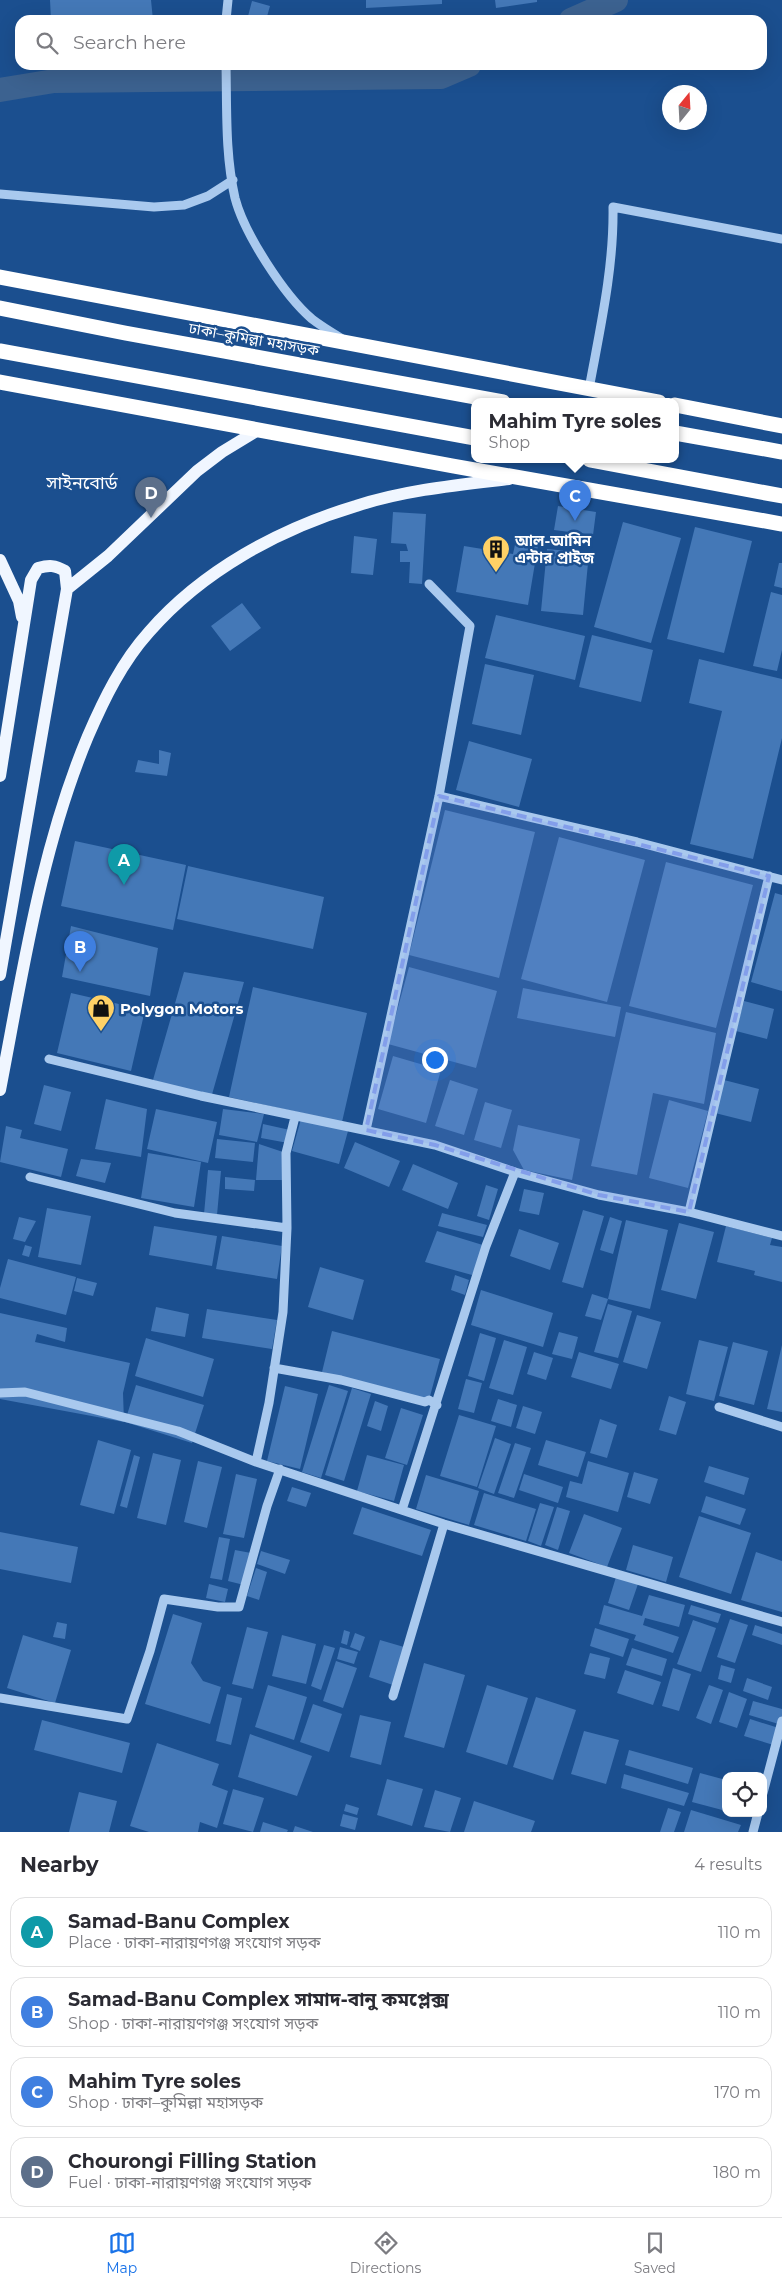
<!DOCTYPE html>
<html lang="en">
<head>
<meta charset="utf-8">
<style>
	:root { --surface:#fff; --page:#f2f2f3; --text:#2b2b33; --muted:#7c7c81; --line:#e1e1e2; --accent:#1a73e8 }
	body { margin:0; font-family:Montserrat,"Noto Sans Bengali",sans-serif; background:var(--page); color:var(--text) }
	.controls { position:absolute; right:15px; bottom:15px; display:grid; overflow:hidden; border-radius:10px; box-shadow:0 5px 20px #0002 }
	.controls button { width:45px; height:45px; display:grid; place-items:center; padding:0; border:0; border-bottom:1px solid var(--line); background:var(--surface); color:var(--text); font:25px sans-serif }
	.compass { position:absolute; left:662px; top:85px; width:45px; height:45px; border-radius:50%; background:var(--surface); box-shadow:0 5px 20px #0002; rotate:18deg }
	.you { position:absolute; left:434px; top:1059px; width:18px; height:18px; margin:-12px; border:4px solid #fff; border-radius:50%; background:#1a73e8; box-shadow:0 0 0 8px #1a73e833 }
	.badge { display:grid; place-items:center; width:32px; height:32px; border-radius:50%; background:var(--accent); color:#fff; font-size:16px; font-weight:700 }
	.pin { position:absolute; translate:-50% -41px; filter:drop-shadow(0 1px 2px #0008) }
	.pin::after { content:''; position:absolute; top:26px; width:18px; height:15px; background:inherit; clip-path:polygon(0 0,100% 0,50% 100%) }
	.popup { position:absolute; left:471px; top:398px; width:208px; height:65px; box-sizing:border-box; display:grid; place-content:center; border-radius:10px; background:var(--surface); filter:drop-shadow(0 1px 4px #0005); font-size:16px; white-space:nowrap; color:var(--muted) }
	.popup b { font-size:19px; color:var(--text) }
	.popup::after { content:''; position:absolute; left:50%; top:100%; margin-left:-10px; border:10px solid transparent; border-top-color:var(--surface) }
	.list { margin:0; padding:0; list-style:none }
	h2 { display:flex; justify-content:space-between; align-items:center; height:65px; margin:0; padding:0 20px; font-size:21px }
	h2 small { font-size:16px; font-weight:400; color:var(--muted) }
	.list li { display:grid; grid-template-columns:32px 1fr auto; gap:15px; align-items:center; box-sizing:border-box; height:70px; margin:0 10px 10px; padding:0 10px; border:1px solid var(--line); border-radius:15px }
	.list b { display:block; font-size:19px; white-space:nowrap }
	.list p { margin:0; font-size:16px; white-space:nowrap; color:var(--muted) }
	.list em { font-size:16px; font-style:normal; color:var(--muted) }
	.icon { flex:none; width:28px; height:28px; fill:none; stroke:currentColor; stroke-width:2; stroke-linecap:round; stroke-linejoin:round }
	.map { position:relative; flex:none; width:782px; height:1832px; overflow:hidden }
	.search { position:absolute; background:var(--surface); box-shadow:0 5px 20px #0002; left:15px; right:15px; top:15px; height:55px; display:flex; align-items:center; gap:12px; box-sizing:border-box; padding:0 18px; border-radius:15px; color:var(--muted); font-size:19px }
	.sheet { height:385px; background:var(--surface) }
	nav { display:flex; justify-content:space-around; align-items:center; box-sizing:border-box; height:70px; border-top:1px solid var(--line); background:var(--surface); font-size:14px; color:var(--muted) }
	nav a { display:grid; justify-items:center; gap:2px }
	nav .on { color:var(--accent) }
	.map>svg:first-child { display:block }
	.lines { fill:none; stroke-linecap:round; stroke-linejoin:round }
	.canal { stroke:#3c6290; stroke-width:24 }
	.building { fill:#4478b7 }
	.minor { stroke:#a9c9ee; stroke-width:9 }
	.major { stroke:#f0f6ff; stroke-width:12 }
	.highway { stroke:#fff; stroke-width:15 }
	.marked { fill:#839eea; fill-opacity:0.2; stroke:#839eea; stroke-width:4; stroke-dasharray:10 6; stroke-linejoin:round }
	.labels { text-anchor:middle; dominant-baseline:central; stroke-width:5; stroke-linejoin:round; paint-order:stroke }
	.street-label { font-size:15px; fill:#fff; stroke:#1b4f8f }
	.poi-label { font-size:15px; font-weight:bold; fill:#fff; stroke:#1b4f8f; text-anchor:start }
	.quarter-label { font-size:18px; fill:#fff; stroke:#1b4f8f }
</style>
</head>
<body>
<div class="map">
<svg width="782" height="1832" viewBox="0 0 782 1832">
	<rect width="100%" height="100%" fill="#1b4f8f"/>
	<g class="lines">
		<!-- canal -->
		<path class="canal" d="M571 20 616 0
			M0 90 54 81 441 77 469 65"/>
	</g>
	<!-- building -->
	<path class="building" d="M50 0H151L153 20H51Z
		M366 0H442V4L366 8Z
		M495 0H537V2L496 8Z
		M252 1 270 6 266 20H247Z
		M558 506 596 512 593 535 554 530Z
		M393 512 426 514 422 584 409 583 410 562H400V551H408L406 544 391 543Z
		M623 522 681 538 651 643 594 627Z
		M695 527 752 541 724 653 667 639Z
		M354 536 377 539 373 575 351 573Z
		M516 540 538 545 528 605 456 592 464 546 513 554Z
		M547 549 589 553 583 615 541 611Z
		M779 563H782V588L774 586Z
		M771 592 782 595V650L777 671 753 666Z
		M242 603 261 628 230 651 211 626Z
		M496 615 585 636 575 680 485 658Z
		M592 635 653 650 641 702 579 687Z
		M699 659 782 679V738L753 859 690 844 722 711 689 703Z
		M485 664 534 675 521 735 472 724Z
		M469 741 532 759 519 807 456 790Z
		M159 750 171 753 167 776 135 772 138 760 159 764Z
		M445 810 535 832 499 978 409 955Z
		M559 837 645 860 607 1002 521 979Z
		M75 841 186 865 173 930 61 906Z
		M666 862 753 885 716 1028 629 1006Z
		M188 866 324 897 313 949 177 919Z
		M775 893 782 895V991L751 982Z
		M71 926 158 948 150 996 62 977Z
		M409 967 497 991 476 1068 388 1044Z
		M184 972 244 982 211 1098 153 1080Z
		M253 987 367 1013 342 1122 229 1097Z
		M523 988 621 1007 615 1037 517 1018Z
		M71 993 145 1010 131 1071 57 1053Z
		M744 1001 774 1009 767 1039 736 1031Z
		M626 1012 716 1033 704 1104 653 1093 637 1175 591 1166Z
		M393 1056 441 1070 426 1123 378 1109Z
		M450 1080 478 1089 464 1135 435 1126Z
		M724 1080 759 1089 751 1122 715 1113Z
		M44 1085 71 1092 61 1131 34 1124Z
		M106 1099 147 1109 141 1157 95 1149Z
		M669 1100 708 1111 688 1188 649 1178Z
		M485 1102 512 1110 501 1148 474 1140Z
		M156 1109 217 1122 208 1163 147 1149Z
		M223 1109 264 1114 257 1142 219 1135Z
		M301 1119 348 1131 339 1164 292 1151Z
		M263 1124 290 1130 288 1143 261 1138Z
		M518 1125 580 1139 572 1180 524 1170 513 1150Z
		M6 1126 22 1130 20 1138 68 1149 61 1177 0 1162Z
		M217 1139 255 1143 253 1162 215 1158Z
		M355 1142 400 1161 389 1187 344 1168Z
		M259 1144 286 1153 284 1180H256Z
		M148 1153 201 1162 194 1207 141 1198Z
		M81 1159 111 1163 105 1183 76 1176Z
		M413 1164 458 1183 448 1209 402 1190Z
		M208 1170 221 1171 217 1215 204 1214Z
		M225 1177 255 1180 254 1191 225 1189Z
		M486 1185 498 1189 489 1220 477 1216Z
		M524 1189 544 1193 539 1215 519 1211Z
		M47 1208 91 1216 81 1265 38 1257Z
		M583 1210 604 1216 583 1288 562 1282Z
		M442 1213 487 1225 483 1237 438 1226Z
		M19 1217 36 1221 25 1242 13 1239Z
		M610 1217 622 1221 613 1254 600 1250Z
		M626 1220 668 1230 650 1309 608 1299 601 1320 585 1316 592 1294 608 1299Z
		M679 1223 714 1232 696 1299 661 1290Z
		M154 1226 217 1236 212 1266 149 1255Z
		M726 1226 772 1238 770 1245 782 1247V1282L754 1275 755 1271 717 1262Z
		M519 1229 559 1243 550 1270 510 1256Z
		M437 1231 486 1246 472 1275 425 1262Z
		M222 1236 282 1246 277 1279 216 1269Z
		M25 1245 32 1247 29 1257 22 1255Z
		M8 1259 76 1277 66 1315 0 1298V1288Z
		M320 1267 364 1280 353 1320 308 1307Z
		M455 1275 469 1280 465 1295 451 1290Z
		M77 1278 97 1283 93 1296 74 1291Z
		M481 1290 553 1313 543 1347 471 1325Z
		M608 1304 632 1311 618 1358 594 1352Z
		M156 1307 189 1314 185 1337 151 1331Z
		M207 1309 277 1320 272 1349 202 1338Z
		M0 1313 67 1328 65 1342 37 1334 35 1342 130 1363 123 1393 124 1422 0 1399Z
		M637 1315 661 1322 647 1369 623 1362Z
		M332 1331 440 1359 429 1400 322 1372Z
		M559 1332 578 1337 572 1359 552 1354Z
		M480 1333 496 1338 484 1381 468 1376Z
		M146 1338 214 1359 203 1397 135 1376Z
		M504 1340 527 1347 513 1395 489 1388Z
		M699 1340 728 1347 714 1401 686 1394Z
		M733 1342 768 1351 754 1405 719 1396Z
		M782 1345V1412L767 1409Z
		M534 1352 553 1358 546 1380 527 1374Z
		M579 1352 619 1364 611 1389 571 1377Z
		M466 1379 482 1383 474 1413 458 1409Z
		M136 1385 204 1405 192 1443 125 1422Z
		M329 1385 348 1391 321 1478 302 1472Z
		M285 1386 318 1394 300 1469 267 1461Z
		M352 1388 371 1394 344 1481 325 1475Z
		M669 1396 686 1402 676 1435 659 1430Z
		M498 1399 517 1405 511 1427 491 1421Z
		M375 1401 388 1406 381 1431 367 1426Z
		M523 1406 542 1412 535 1434 516 1428Z
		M401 1408 423 1415 407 1465 385 1458Z
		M459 1415 496 1426 477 1487 440 1476Z
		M600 1419 617 1425 607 1458 590 1453Z
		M495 1438 511 1444 494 1494 478 1488Z
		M98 1440 131 1450 114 1514 80 1505Z
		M546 1440 586 1452 578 1477 538 1465Z
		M515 1443 531 1448 514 1498 498 1493Z
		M153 1453 181 1460 166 1525 137 1518Z
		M134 1455 140 1457 127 1508 120 1506Z
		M367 1455 404 1465 394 1501 357 1491Z
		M198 1461 222 1467 207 1528 184 1522Z
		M588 1461 629 1473 618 1512 566 1497 570 1481 582 1484Z
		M709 1466 749 1478 744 1495 704 1482Z
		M634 1472 658 1479 650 1504 627 1497Z
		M236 1474 257 1479 244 1538 223 1534Z
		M524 1474 563 1487 558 1503 519 1490Z
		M426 1475 479 1491 469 1525 416 1509Z
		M292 1487 311 1493 306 1507 287 1501Z
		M484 1493 536 1509 526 1541 474 1525Z
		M706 1496 746 1509 740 1525 701 1512Z
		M540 1503 554 1507 541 1546 528 1541Z
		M362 1507 431 1530 422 1556 353 1534Z
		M557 1507 570 1511 558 1550 545 1545Z
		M584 1514 622 1528 607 1567 569 1553Z
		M699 1516 751 1533 731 1594 679 1577Z
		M0 1532 78 1547 71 1583 0 1569Z
		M219 1537 230 1539 222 1580 210 1578Z
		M633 1545 673 1557 666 1582 626 1570Z
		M235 1550 251 1553 244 1585 228 1581Z
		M261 1551 290 1560 285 1574 257 1564Z
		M756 1552 782 1561V1612L741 1600Z
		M256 1568 267 1572 259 1600 247 1596Z
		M616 1577 638 1584 629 1610 608 1603Z
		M209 1584 228 1589 225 1602 206 1598Z
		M649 1595 685 1605 679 1627 645 1618 643 1625 679 1637 673 1653 634 1640 636 1635 599 1624 604 1605 642 1616Z
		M691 1605 721 1614 718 1623 688 1614Z
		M173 1614 202 1623 191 1663 203 1681 221 1687 210 1724 145 1704Z
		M730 1619 748 1625 735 1663 717 1657Z
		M693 1620 716 1628 701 1672 677 1664Z
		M57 1622 67 1624 65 1639 53 1637Z
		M755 1625 782 1634V1645L752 1635Z
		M247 1627 268 1632 253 1689 232 1684Z
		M595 1628 629 1639 623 1657 590 1646Z
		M344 1630 350 1632 347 1645 341 1643Z
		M355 1633 365 1637 360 1651 350 1647Z
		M23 1635 71 1650 55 1703 7 1688Z
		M282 1635 316 1644 306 1684 272 1676Z
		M380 1640 404 1647 393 1685 369 1677Z
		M324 1645 335 1648 321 1690 311 1686Z
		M340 1647 358 1652 354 1664 337 1659Z
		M632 1648 667 1659 662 1676 626 1665Z
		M590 1653 610 1658 605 1679 584 1674Z
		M336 1661 357 1668 343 1708 323 1701Z
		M424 1663 465 1675 444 1748 404 1737Z
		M721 1665 735 1669 731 1683 718 1679Z
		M673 1668 691 1674 679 1711 662 1706Z
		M625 1670 661 1682 653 1705 617 1693Z
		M747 1678 772 1687 768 1700 743 1691Z
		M268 1685 307 1697 294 1740 255 1727Z
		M487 1685 528 1698 507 1765 466 1752Z
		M709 1685 723 1690 711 1724 696 1718Z
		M729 1692 747 1699 737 1728 719 1722Z
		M227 1694 242 1698 231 1745 216 1741Z
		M536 1697 576 1710 553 1780 513 1767Z
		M753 1701 782 1709V1725L749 1715Z
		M313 1704 342 1714 329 1752 300 1742Z
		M360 1715 391 1722 381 1765 350 1757Z
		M750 1719 782 1729 780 1747 744 1736Z
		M42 1720 130 1743 122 1773 34 1750Z
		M584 1731 619 1740 606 1784 571 1774Z
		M250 1734 312 1756 297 1796 238 1777Z
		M157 1743 219 1764 212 1785 228 1791 217 1828 200 1822 198 1832H149L130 1826Z
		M629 1750 693 1768 688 1784 625 1765Z
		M700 1773 726 1780V1811L692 1802Z
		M624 1774 689 1793 684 1806 621 1788Z
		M387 1779 423 1789 412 1826 377 1815Z
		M233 1789 264 1798 253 1832 223 1824Z
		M435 1790 461 1798 450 1832 424 1827Z
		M79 1792 117 1801 109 1832H69Z
		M474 1801 535 1821 531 1832H464Z
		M346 1804 359 1808 357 1815 344 1811Z
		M668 1808 681 1812 674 1832H660Z
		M691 1810 741 1825 738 1832H684Z
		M343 1814 358 1818 355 1830 340 1826Z
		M263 1822 288 1830 287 1832H260Z
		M295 1826 313 1832H293Z"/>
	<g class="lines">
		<!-- minor -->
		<path class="minor" d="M226 20 228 0
			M226 65C227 109 225 154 235 198 244 233 284 295 312 319 321 326 331 332 341 338
			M0 194 154 207 184 205 208 196 233 180
			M589 389C600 329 614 268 613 207L782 239
			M439 796 637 842 782 880
			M49 1059 201 1096 435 1145 515 1172 599 1195 689 1212 782 1236
			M366 1130 439 796 470 626 429 584
			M30 1177 175 1213 287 1228
			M689 1212 769 876
			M274 1368 341 1380 425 1402 429 1400 437 1405
			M0 1393 25 1392 178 1431 256 1462 444 1524 782 1622
			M719 1407 782 1427
			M256 1462 269 1403 283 1312 287 1228 286 1153 295 1117
			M402 1510 486 1246 515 1172
			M393 1696 444 1524
			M0 1698 127 1719 150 1651 164 1599 218 1607H239L267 1506 280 1469
			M763 1793 782 1721
			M753 1832 758 1813"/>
		<!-- major -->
		<path class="major" d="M0 560 19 601 22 617
			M0 776 31 580 38 568C49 565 55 565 65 571L67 589
			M0 975 67 589 108 556 197 471 222 452 258 430
			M0 1090C23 971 41 848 88 736 104 699 122 662 149 632 202 571 279 529 356 506 405 490 458 485 509 479"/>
		<!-- highway -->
		<path class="highway" d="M0 277 659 402
			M0 308 125 333 503 402
			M0 351 475 438
			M0 382 453 466 782 524
			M675 405 782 426
			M675 433 782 452
			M590 460 782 496"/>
	</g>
	<!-- marked area -->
	<path class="marked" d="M439 796 769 876 689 1212 599 1195 435 1145 366 1130Z"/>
	<!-- icons -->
	<defs>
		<g id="building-pin" transform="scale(1.4375)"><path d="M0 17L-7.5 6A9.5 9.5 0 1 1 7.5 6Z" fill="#ffd166" stroke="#1b4f8f"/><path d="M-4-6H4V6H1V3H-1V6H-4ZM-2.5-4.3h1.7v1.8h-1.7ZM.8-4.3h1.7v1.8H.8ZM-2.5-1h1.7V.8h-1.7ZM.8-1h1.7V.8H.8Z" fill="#111"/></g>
		<g id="shop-pin" transform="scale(1.4375)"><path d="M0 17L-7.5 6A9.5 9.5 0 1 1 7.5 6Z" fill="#ffd166" stroke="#1b4f8f"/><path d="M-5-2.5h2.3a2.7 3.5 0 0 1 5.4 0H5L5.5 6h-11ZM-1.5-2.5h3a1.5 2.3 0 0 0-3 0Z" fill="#111"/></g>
	</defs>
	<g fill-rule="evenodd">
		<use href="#building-pin" x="496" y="549"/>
		<use href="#shop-pin" x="101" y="1008"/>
	</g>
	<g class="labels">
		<!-- street labels -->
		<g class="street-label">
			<text transform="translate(254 339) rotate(10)">ঢাকা–কুমিল্লা মহাসড়ক</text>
		</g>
		<!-- poi labels -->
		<g class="poi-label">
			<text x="515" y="540">আল-আমিন<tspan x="515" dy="17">এন্টার প্রাইজ</tspan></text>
			<text x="120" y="1008">Polygon Motors</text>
		</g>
		<!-- quarter labels -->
		<g class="quarter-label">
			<text x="82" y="483">সাইনবোর্ড</text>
		</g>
	</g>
</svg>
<div class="controls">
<button><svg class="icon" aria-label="locate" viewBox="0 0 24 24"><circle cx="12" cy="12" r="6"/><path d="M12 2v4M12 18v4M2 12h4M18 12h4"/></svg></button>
</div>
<svg class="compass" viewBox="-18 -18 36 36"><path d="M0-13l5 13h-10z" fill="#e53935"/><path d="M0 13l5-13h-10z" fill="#7c7c81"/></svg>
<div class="you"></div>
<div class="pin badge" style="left:124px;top:885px;background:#0f9aa8">A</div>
<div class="pin badge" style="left:80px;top:972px;background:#3f7fe0">B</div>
<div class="pin badge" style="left:575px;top:521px;background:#3f7fe0">C</div>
<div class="popup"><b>Mahim Tyre soles</b>Shop</div>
<div class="pin badge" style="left:151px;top:518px;background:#5c6f8a">D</div>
<div class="search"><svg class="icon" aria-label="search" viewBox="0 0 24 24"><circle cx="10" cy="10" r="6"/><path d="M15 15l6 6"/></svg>Search here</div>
</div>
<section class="sheet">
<h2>Nearby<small>4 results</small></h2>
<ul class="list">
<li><span class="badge" style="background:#0f9aa8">A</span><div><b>Samad-Banu Complex</b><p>Place · ঢাকা-নারায়ণগঞ্জ সংযোগ সড়ক</p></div><em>110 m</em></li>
<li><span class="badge" style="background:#3f7fe0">B</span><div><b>Samad-Banu Complex সামাদ-বানু কমপ্লেক্স</b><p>Shop · ঢাকা-নারায়ণগঞ্জ সংযোগ সড়ক</p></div><em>110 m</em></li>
<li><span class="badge" style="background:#3f7fe0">C</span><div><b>Mahim Tyre soles</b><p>Shop · ঢাকা–কুমিল্লা মহাসড়ক</p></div><em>170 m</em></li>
<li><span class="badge" style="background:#5c6f8a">D</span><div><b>Chourongi Filling Station</b><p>Fuel · ঢাকা-নারায়ণগঞ্জ সংযোগ সড়ক</p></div><em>180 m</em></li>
</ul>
</section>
<nav>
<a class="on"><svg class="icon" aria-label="map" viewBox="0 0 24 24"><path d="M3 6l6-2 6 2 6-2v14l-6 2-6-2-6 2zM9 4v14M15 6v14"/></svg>Map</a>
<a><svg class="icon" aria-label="directions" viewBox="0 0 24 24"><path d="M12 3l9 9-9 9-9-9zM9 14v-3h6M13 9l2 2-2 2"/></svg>Directions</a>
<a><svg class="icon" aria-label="saved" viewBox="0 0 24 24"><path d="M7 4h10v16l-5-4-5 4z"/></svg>Saved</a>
</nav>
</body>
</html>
